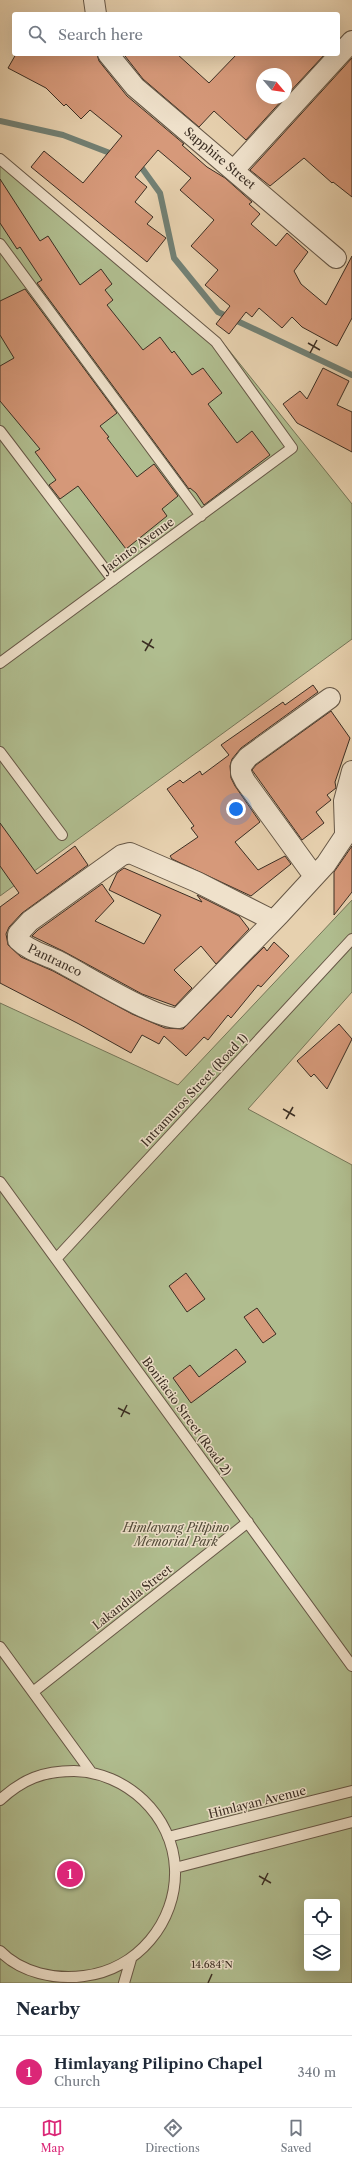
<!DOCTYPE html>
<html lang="en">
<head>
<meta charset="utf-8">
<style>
	:root { --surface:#fff; --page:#f6f6f7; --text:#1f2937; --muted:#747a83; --line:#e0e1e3; --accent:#db2777 }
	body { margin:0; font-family:"Libre Caslon Text",serif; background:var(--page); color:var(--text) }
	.controls { position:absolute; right:12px; bottom:12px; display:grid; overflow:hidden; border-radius:4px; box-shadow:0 4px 16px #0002 }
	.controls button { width:36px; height:36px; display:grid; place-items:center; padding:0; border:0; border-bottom:1px solid var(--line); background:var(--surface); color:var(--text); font:20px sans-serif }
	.compass { position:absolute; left:256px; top:68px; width:36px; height:36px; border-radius:50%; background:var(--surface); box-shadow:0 4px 16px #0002; rotate:119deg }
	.you { position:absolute; left:236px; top:809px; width:14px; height:14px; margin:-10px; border:3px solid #fff; border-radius:50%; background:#1a73e8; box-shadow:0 0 0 6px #1a73e833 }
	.badge { display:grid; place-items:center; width:26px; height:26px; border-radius:50%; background:var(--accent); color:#fff; font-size:13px; font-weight:700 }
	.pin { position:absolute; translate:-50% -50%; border:2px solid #fff; box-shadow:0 1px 4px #0006 }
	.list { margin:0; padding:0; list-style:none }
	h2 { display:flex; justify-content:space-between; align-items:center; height:52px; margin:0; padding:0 16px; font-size:17px }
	h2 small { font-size:13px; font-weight:400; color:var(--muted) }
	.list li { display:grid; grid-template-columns:26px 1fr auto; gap:12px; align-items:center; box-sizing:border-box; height:72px; padding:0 16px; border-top:1px solid var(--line) }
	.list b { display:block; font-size:15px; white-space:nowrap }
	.list p { margin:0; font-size:13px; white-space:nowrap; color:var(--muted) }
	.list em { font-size:13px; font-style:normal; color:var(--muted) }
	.icon { flex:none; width:22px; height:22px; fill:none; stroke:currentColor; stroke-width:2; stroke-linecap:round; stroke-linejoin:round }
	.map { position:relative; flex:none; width:352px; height:1983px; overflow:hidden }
	.search { position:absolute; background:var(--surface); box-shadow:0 4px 16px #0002; left:12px; right:12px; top:12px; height:44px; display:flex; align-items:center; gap:10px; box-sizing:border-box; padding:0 14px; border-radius:4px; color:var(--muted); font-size:15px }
	.sheet { height:124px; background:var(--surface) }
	nav { display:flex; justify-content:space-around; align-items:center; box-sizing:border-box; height:56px; border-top:1px solid var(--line); background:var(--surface); font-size:11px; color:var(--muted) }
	nav a { display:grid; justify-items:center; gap:2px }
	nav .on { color:var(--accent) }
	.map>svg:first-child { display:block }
	.green { fill:#b0bd8f; stroke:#767659; fill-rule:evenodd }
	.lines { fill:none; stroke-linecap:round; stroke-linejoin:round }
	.stream { stroke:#728074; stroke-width:6 }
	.building { fill:#d6997a; stroke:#3b2e23 }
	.service-casing { stroke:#665746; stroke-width:12 }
	.minor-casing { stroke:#665746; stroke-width:22 }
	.service { stroke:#efe1cb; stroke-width:10 }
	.minor { stroke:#efe1cb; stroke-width:20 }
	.ticks { fill:none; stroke:#3b2e23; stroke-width:1.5 }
	.labels { text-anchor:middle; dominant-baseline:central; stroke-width:3; stroke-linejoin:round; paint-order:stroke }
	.street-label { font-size:12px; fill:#3b2e23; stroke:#efe1cb }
	.park-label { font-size:12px; font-style:italic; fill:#524b39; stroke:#efe1cb }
	.ticks-label { font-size:10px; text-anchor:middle; fill:#3b2e23; stroke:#efe1cb; stroke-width:3; stroke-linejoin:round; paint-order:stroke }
</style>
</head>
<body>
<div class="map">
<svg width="352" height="1983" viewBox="0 0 352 1983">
	<rect width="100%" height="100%" fill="#e7d1af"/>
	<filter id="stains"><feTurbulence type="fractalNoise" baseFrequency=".005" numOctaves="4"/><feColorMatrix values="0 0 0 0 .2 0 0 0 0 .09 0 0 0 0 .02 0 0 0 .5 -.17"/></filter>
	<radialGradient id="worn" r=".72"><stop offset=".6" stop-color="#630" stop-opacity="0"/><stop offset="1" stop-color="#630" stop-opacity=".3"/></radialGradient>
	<!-- green -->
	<path class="green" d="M0 153 10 165 65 212 220 339 352 504V639L0 896Z
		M352 900V992L248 1109 352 1165V1983H0V1003L178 1085ZM307 1902H337V1968H307Z"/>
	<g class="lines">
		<!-- stream -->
		<path class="stream" d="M0 121 63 135 115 155
			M137 163 139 164 160 193 174 258 218 312 352 375"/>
	</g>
	<!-- building -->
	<path class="building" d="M16 54H97L99 61 127 96 184 144 182 145 207 167 225 178 252 202 249 204 260 214 251 224 276 246 287 233 308 252 294 271 301 284 326 305 352 256V318L337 346 302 327 292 317 282 328 259 308 252 317 246 312 229 334 216 324 230 306 205 285 218 270 191 246 214 220 180 190 191 178 158 150 135 177 147 187 135 202 153 217 147 224 166 238 147 262 31 167 44 151 83 183 122 136 90 110 81 119 66 104 64 106 46 88 8 68Z
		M130 54H177L209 83 237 54H325L286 96V74H262V98H284L246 140 214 111 199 127 143 79 125 56Z
		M352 58V197L333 182 332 183 304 158 270 186 250 170Z
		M0 179 40 241 48 236 80 285 101 269 112 284 105 290 113 300 107 305 143 350 160 337 172 353 174 351 192 375 203 368 222 393 208 404 237 443 252 431 270 455 204 505 196 493 190 488 189 489 37 283 42 280 20 247 17 249 0 223Z
		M25 289 117 413 100 426 109 437 107 438 137 477 154 464 178 496 162 509 167 516 126 549 78 486 60 499 49 485 56 480 35 452 40 449 0 401V366L14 358 0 335V301Z
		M323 368 349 381 337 405 352 412V452L297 423 283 404 300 391 307 399Z
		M313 685 318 692 241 748 232 759 230 766 231 778 235 786 260 822 235 842 258 870 285 856 291 864 251 896 172 859 170 856 198 837 191 828 194 826 167 789 180 780 183 783 200 771 202 775 229 755 221 745 283 702 285 705Z
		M331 711 350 738 335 782 336 788 327 795 331 800 316 812 324 823 302 840 252 770 256 765Z
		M0 823 37 874 75 846 88 865 22 913 9 927 6 934 8 945 21 957 53 971 132 1014 165 1028 183 1029 264 947 267 951 274 942 289 956 261 987 258 985 231 1018 228 1015 208 1040 204 1037 186 1056 164 1036 159 1044 142 1035 131 1053 79 1024 0 983V907L19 893 0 866Z
		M352 846V892L334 915V872Z
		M124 868 202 902 197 895 239 916 249 929 216 964 201 946 174 970 192 988 175 1006 142 994 63 951 32 936 38 930 102 884 114 901 95 921 144 944 161 915 109 890 117 873Z
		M339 1024 352 1039 327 1089 314 1074 311 1077 297 1061Z
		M186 1273 205 1299 187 1312 169 1286Z
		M257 1308 276 1334 263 1343 244 1317Z
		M236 1349 246 1362 191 1403 173 1378 190 1365 199 1377Z"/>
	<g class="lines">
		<!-- service casing -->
		<g class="service-casing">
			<path id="service" d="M0 159 216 342 292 448 0 663
				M0 244 201 516
				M0 431 113 580
				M0 752 62 835
				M0 1182 352 1666
				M56 1259 352 939
				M0 1647 91 1772
				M33 1692 248 1522
				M0 1800C23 1779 43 1771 74 1771 126 1772 173 1815 175 1869 177 1922 137 1970 84 1976 56 1980 21 1973 0 1951
				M168 1837 352 1791
				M175 1868 352 1822
				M124 1983 131 1959"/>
		</g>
		<!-- minor casing -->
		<g class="minor-casing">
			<path id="minor" d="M94 0 96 14
				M108 54 135 87 336 258
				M234 170 352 41
				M345 832 344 801 352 771
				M314 876 245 781 241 773V766L248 757 330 698
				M272 920 197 882 130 853 122 855 30 921 18 934V940C29 951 44 954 58 961 82 973 156 1020 179 1018L280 914 326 864 352 825"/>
		</g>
		<!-- service -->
		<use href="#service" class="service"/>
		<!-- minor -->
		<use href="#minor" class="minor"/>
	</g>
	<!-- ticks -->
	<path class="ticks" d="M308 343 320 350M310 353 317 340M142 641 154 648M145 651 152 639M283 1109 295 1116M286 1119 293 1107M118 1408 130 1414M121 1417 127 1405M259 1876 271 1883M262 1885 268 1873M208 1983 212 1974"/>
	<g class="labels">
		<!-- street labels -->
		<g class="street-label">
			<text transform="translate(220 158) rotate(40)">Sapphire Street</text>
			<text transform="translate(138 545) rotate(-36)">Jacinto Avenue</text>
			<text transform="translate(55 960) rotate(26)">Pantranco</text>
			<text transform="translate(194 1090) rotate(-47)">Intramuros Street (Road 1)</text>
			<text transform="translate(187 1416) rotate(54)">Bonifacio Street (Road 2)</text>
			<text transform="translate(132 1597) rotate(-38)">Lakandula Street</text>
			<text transform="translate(257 1802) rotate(-14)">Himlayan Avenue</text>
		</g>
		<!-- park labels -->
		<g class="park-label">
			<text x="176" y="1527">Himlayang Pilipino<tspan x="176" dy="14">Memorial Park</tspan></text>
		</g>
	</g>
	<g class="ticks-label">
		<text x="212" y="1968">14.684°N</text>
	</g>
	<rect width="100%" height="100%" filter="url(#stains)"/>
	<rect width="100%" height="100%" fill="url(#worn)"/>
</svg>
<div class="controls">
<button><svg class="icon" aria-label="locate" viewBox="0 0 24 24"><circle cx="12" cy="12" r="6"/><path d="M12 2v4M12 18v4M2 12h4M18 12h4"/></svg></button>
<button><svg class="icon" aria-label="layers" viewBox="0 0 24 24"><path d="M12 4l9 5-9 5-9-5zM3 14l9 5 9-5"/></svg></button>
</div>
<svg class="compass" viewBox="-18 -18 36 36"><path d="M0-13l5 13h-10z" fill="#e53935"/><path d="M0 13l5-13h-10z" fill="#747a83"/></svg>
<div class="you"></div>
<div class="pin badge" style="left:70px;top:1874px">1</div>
<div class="search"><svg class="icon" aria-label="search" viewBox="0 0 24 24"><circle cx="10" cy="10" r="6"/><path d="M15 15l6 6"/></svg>Search here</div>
</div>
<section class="sheet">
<h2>Nearby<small></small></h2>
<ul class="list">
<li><span class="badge">1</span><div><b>Himlayang Pilipino Chapel</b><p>Church</p></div><em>340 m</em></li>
</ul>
</section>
<nav>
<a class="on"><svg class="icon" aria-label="map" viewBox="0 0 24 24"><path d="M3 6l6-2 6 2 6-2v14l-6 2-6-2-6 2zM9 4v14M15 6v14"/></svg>Map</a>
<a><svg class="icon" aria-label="directions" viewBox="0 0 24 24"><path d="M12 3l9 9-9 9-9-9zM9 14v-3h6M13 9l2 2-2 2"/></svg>Directions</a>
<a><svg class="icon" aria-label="saved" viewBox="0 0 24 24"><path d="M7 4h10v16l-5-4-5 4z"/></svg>Saved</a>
</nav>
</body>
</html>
